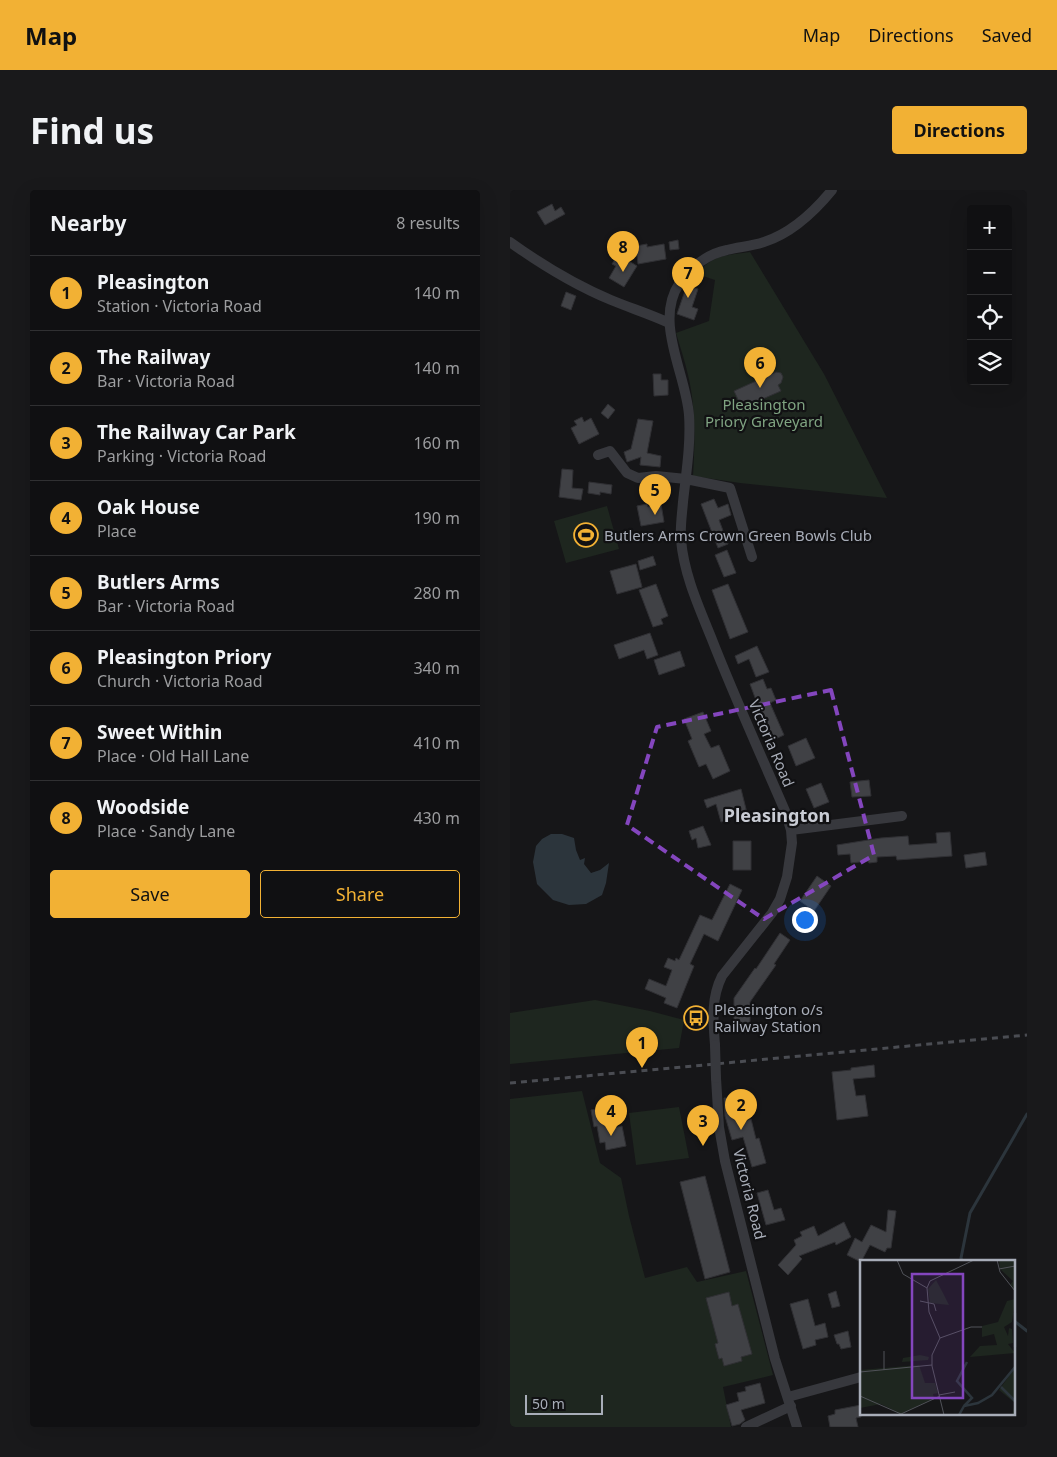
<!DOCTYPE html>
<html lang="en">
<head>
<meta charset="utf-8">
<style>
	:root { --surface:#101012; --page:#19191b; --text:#f1f3f6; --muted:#9c9d9f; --line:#303032; --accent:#f2b134 }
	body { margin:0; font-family:"Noto Sans",sans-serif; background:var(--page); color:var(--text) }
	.controls { position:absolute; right:15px; top:15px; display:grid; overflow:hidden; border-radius:5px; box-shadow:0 5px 20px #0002 }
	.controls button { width:45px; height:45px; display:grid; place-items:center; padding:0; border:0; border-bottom:1px solid var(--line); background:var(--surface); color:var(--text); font:25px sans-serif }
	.scale { position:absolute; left:15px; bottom:12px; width:78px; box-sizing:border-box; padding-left:5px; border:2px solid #a8adb8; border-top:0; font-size:14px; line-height:18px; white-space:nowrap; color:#a8adb8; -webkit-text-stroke:4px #111113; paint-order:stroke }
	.you { position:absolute; left:294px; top:729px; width:18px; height:18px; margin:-12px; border:4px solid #fff; border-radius:50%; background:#1a73e8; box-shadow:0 0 0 8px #1a73e833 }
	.badge { display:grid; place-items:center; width:32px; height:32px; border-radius:50%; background:var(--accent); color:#111; font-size:16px; font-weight:700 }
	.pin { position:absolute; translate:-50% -41px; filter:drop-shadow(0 1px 2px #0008) }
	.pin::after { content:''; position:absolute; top:26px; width:18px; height:15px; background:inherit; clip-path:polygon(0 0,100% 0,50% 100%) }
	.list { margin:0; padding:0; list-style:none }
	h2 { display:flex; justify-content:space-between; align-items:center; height:65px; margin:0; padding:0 20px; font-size:21px }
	h2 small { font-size:16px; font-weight:400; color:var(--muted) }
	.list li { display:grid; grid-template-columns:32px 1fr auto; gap:15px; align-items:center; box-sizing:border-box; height:75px; padding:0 20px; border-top:1px solid var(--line) }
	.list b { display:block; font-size:19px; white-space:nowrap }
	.list p { margin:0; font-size:16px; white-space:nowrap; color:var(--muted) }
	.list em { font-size:16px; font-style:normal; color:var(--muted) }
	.actions { display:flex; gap:10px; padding:15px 20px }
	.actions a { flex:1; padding:11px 0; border:1px solid var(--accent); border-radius:5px; text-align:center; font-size:18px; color:var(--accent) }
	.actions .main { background:var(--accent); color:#111 }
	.icon { flex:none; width:28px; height:28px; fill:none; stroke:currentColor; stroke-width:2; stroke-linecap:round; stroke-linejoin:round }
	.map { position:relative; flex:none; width:517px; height:1237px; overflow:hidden; border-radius:5px }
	header { display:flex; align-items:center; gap:30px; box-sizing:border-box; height:70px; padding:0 25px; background:var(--accent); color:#111 }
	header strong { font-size:24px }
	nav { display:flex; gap:28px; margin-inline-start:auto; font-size:18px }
	.intro { display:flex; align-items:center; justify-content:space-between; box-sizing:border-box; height:120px; padding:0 30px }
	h1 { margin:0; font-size:35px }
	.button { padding:12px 22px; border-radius:5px; background:var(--accent); color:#111; font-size:18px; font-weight:700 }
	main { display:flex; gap:30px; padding:0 30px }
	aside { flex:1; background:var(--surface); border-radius:5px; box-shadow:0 5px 20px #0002 }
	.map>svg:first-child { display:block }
	.green { fill:#1e261f }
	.water { fill:#2c353c }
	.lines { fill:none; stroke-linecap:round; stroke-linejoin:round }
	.stream { stroke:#2c353c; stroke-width:3 }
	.building { fill:#404145; stroke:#303034 }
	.street { stroke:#37383d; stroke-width:10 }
	.rail { stroke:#4a4c52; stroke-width:3; stroke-dasharray:6 5; stroke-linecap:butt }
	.street-bridge { stroke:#37383d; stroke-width:10 }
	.marked { fill:none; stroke:#8446be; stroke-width:4; stroke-dasharray:10 6; stroke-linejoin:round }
	.labels { text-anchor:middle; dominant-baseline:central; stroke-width:4.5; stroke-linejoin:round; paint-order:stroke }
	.park-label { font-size:15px; fill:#7fa381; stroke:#111113 }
	.poi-label { font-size:15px; fill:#a8adb8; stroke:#111113; text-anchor:start }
	.street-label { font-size:15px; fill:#a8adb8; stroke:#111113 }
	.quarter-label { font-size:18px; font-weight:bold; fill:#c9ccd4; stroke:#111113 }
	.inset-river { fill:none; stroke:#2c353c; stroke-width:2.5 }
	.inset-road { fill:none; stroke:#505258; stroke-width:1 }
	.view { fill:#8446be; fill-opacity:0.15; stroke:#8446be; stroke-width:2.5 }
	.inset-edge { fill:none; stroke:#a8adb8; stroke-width:2.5 }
</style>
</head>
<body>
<header>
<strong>Map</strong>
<nav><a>Map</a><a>Directions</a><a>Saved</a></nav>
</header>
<div class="intro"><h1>Find us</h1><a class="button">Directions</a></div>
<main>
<aside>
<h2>Nearby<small>8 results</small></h2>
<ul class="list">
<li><span class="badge">1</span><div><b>Pleasington</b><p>Station · Victoria Road</p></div><em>140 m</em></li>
<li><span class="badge">2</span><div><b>The Railway</b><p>Bar · Victoria Road</p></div><em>140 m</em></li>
<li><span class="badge">3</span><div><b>The Railway Car Park</b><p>Parking · Victoria Road</p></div><em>160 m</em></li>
<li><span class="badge">4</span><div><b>Oak House</b><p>Place</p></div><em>190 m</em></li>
<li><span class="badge">5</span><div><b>Butlers Arms</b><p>Bar · Victoria Road</p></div><em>280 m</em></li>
<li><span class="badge">6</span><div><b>Pleasington Priory</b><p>Church · Victoria Road</p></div><em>340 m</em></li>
<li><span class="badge">7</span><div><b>Sweet Within</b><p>Place · Old Hall Lane</p></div><em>410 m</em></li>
<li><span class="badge">8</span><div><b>Woodside</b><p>Place · Sandy Lane</p></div><em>430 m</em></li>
</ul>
<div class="actions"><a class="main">Save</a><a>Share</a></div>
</aside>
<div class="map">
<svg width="517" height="1237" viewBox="0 0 517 1237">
	<rect width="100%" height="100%" fill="#161618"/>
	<!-- green -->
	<path class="green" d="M240 62 314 184 377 308 230 293 183 286C185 252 186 218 178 185 175 171 170 157 166 143L199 131 205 90 187 84C201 65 218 65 240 62Z
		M97 316 109 359 56 373 44 331Z
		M85 810 140 821 174 830 169 858 0 874V823Z
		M72 901 90 973 111 988 119 1026 135 1088 177 1077 187 1092 236 1081 263 1185 213 1197 221 1237H0V909Z
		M169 917 179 968 126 975 119 923Z"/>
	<!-- water -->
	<path class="water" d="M41 644H52L64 648 66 660 70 670 75 668 74 674 81 683 90 680 99 673 96 693 92 705 76 714 59 715 43 710 27 694 23 672 26 656 32 649Z"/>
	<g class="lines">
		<!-- stream -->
		<path class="stream" d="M452 1071 451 1068 460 1023 517 924
			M503 1130 517 1141"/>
	</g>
	<!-- building -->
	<path class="building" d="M42 14 45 21 51 17 55 24 35 35 27 22Z
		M168 50 169 59 160 60 159 52Z
		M137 54V57L154 54 156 69 128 74 126 56Z
		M108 64 127 76 114 97 99 88 106 76 102 74Z
		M177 95 188 99 182 117 188 119 184 130 167 124Z
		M56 102 66 106 61 120 51 116Z
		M266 182 271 183 273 187 271 193 268 195 271 201 232 218 224 201Z
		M143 184H151V190H158V205L144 206Z
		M98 214 105 220 98 229 91 223Z
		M72 227 74 232 81 228 89 244 69 254 61 238 67 235 64 231Z
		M128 229 143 231 137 263 151 266 150 277 130 275 131 267 117 272 114 262 121 259Z
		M52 279 63 280 62 298 73 299 71 310 49 307Z
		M79 292 102 295 101 304 90 302V305L78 303Z
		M204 309 208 318 218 314 221 325 209 330 218 354 208 358 191 314Z
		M137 314 138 317 151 314 154 332 131 336 127 316Z
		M217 360 226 383 214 387 205 365Z
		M143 366 146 375 130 380 128 371Z
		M126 374 132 397 107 404 100 381Z
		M146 394 158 426 151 429 153 434 143 437 129 400Z
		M218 394 238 442 220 449 202 400Z
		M140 443 148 465 137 469 134 460 109 469 104 455Z
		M247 456 259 482 246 487 239 469 228 474 225 466Z
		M170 461 175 476 149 485 144 470Z
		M253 489 257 499 261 498 266 510 260 513 274 545 261 551 240 494Z
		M193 522 201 541 194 544 201 558 209 555 220 581 203 589 196 574 189 577 178 551 182 549 174 529Z
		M296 548 305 568 286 576 278 556Z
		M359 590 361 606 342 607 340 592Z
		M311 593 319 612 304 618 296 599Z
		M231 599 237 623 211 632 206 614 197 618 194 610Z
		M193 636 201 655 188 658 186 648 182 650 179 641Z
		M440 642 442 666 387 670 386 666 367 667V672L359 673 358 671 341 673 340 664 328 665 327 655 371 648 398 646 399 655 427 653 426 643Z
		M223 651H241V680H223Z
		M475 662 477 675 456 678 454 665Z
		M307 686 321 696 304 721 290 711Z
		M220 694 232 700 208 751 194 744 180 774 184 776 167 818 154 813 156 808 135 799 139 789 156 796 162 780 154 777 158 768 165 771 166 768 169 770 190 725 202 730Z
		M296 721 305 727 298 737 289 732Z
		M270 743 280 750 264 774 266 775 240 812V843H224V808L245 778 246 779Z
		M364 875 365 887 343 889 346 906 355 905 358 926 327 930 322 882 341 880V878Z
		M214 908H233L234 931 241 929 246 949 249 948 256 973 242 977 233 947 222 950 215 926Z
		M93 918 97 939 112 936 116 956 96 960 95 952 90 953 87 936 84 937 81 920Z
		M195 986 220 1082 195 1089 170 992Z
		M258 1000 264 1020 271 1018 275 1030 256 1035 247 1003Z
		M378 1020 386 1021 381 1058H377L375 1062 360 1055 351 1072 337 1065 345 1048 352 1052 361 1035 376 1042Z
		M334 1032 341 1047 326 1055 325 1052 289 1066 292 1069 278 1085 268 1075 286 1055 284 1050 292 1046 290 1042 304 1036 308 1046Z
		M326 1101 330 1116 322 1118 318 1104Z
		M219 1102 222 1116 228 1114 242 1164 231 1167 232 1171 214 1176 212 1168 209 1169 205 1154 208 1153 196 1108Z
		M298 1109 305 1136 315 1133 318 1147 305 1150 306 1155 293 1159 280 1114Z
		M338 1141 341 1157 331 1159 329 1154H327L324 1145Z
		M250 1193 255 1213 231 1220 235 1230 230 1234 222 1236 216 1215 229 1211 227 1203 236 1201 235 1197Z
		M351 1215V1227L346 1228 348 1237H320L318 1226 325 1224V1220Z"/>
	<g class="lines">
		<!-- street -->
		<path class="street" d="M0 52C32 75 65 95 101 110 120 118 140 124 159 133
			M88 265 100 261 117 283 128 288 146 286 176 289 220 298 242 367
			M281 640 392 626
			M205 855C203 830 201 808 212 786L262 723 270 709 277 687 282 653 281 640 275 621C250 563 224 506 201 447 188 415 174 384 171 350 170 337 172 325 173 312 176 284 181 254 179 225 176 184 144 132 169 94 181 77 197 64 217 60 229 57 243 56 254 52 282 43 304 22 322 0
			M206 888 209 937 215 971 265 1169 287 1237
			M278 1207 351 1187
			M236 1237 281 1216"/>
		<!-- rail -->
		<path class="rail" d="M0 893 517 845"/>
		<!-- street-bridge -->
		<path class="street-bridge" d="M205 855 206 888"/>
	</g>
	<!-- marked area -->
	<path class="marked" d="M321 500 364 665 254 729 117 635 147 537Z"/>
	<!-- icons -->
	<defs>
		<g id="stadium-ring" transform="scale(1.25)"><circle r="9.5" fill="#111113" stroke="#f2b134" stroke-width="1.5"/><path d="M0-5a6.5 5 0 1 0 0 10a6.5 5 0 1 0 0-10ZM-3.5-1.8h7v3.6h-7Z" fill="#f2b134"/></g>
		<g id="bus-ring" transform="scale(1.25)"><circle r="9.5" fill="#111113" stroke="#f2b134" stroke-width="1.5"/><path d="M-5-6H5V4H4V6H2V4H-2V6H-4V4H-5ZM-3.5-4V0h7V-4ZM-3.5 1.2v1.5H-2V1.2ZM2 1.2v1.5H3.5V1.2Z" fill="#f2b134"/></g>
	</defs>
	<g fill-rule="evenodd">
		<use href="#stadium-ring" x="76" y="345"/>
		<use href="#bus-ring" x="186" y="828"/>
	</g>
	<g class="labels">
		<!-- park labels -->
		<g class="park-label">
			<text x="254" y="214">Pleasington<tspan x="254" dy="17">Priory Graveyard</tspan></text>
		</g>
		<!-- poi labels -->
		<g class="poi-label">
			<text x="94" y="345">Butlers Arms Crown Green Bowls Club</text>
			<text x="204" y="819">Pleasington o/s<tspan x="204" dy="17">Railway Station</tspan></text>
		</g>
		<!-- street labels -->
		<g class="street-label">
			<text transform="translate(262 553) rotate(67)">Victoria Road</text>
			<text transform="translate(240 1004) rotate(76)">Victoria Road</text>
		</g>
		<!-- quarter labels -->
		<g class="quarter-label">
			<text x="267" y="625">Pleasington</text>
		</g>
	</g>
	<!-- overview -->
	<g transform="translate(350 1070)">
		<rect width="155" height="155" fill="#161618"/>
		<path d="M139 0H155V30L150 25 153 21 140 9ZM76 20 83 33 89 45 70 43 68 29ZM155 39 152 62 144 67 148 76 149 68 152 69 153 83 148 84 155 93 110 97 120 86 137 85 134 74 122 77V66L138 62 147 41ZM60 95 69 97 68 100 42 102 43 98ZM59 105 65 123H75L78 133 73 134 74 138 41 154 21 144 0 148V110ZM155 108V155H152L155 143 139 130Z" fill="#1e261f"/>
		<path class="inset-river" d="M155 53V87M141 127 155 141M104 146 112 138 97 121 107 102M99 155 104 146 118 143 132 135 155 107"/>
		<path class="inset-road" d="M37 0 43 14 67 28M137 0 140 12 155 31M139 9 155 6M67 28 69 52 80 78 72 95V106L84 155M67 28 70 21 114 0M60 41 74 44 76 51M80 78 111 67H122M24 91V110M0 112 72 105M79 135 95 132M0 136 41 154 80 136"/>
		<path class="view" d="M52 14H103V138H52Z"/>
		<rect width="155" height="155" class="inset-edge"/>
	</g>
</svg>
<div class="controls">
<button>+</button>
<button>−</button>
<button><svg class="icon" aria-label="locate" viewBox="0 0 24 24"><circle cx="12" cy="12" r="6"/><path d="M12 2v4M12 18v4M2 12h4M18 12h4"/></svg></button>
<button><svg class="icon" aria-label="layers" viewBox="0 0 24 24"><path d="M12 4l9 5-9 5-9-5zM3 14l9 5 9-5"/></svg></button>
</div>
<div class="scale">50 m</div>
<div class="you"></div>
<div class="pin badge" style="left:132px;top:878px">1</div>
<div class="pin badge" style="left:231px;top:940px">2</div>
<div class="pin badge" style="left:193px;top:956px">3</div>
<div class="pin badge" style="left:101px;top:946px">4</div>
<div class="pin badge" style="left:145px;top:325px">5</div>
<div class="pin badge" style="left:250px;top:198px">6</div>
<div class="pin badge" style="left:178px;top:108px">7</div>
<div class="pin badge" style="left:113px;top:82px">8</div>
</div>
</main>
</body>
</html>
